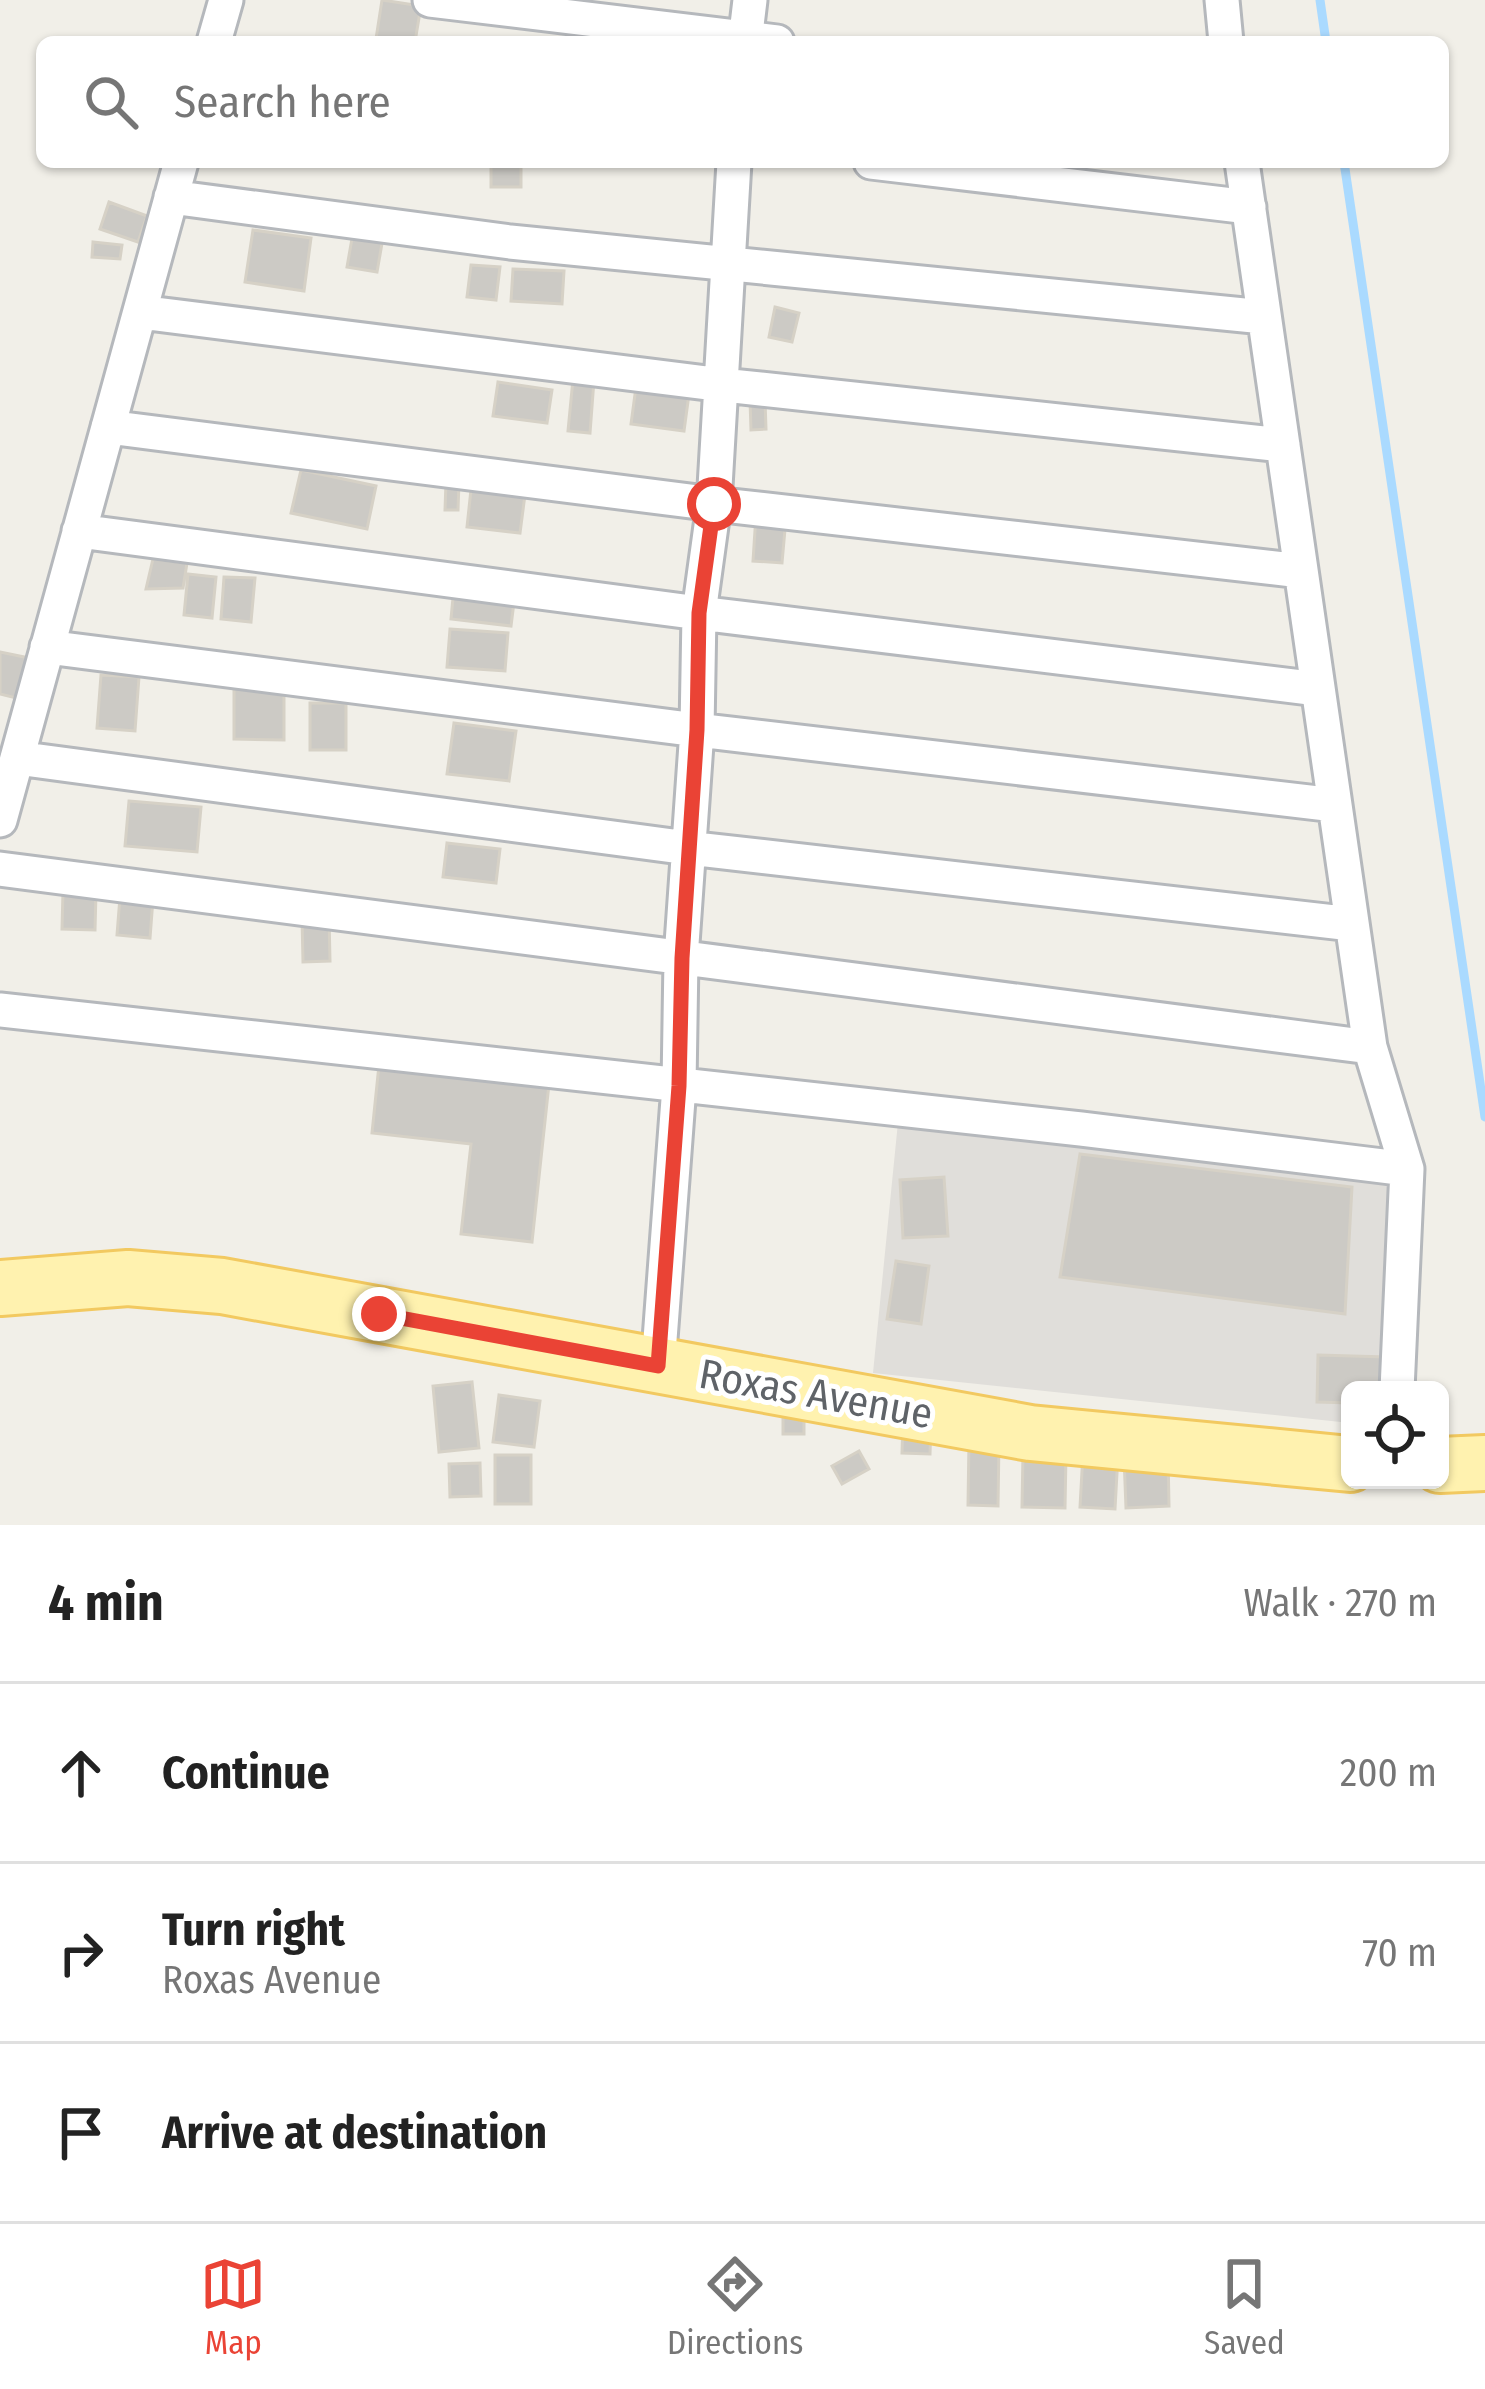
<!DOCTYPE html>
<html lang="en">
<head>
<meta charset="utf-8">
<style>
	:root { --surface:#fff; --page:#f6f6f6; --text:#222; --muted:#767676; --line:#e0e0e0; --accent:#ea4335 }
	body { margin:0; font-family:"Fira Sans Condensed",sans-serif; background:var(--page); color:var(--text) }
	.controls { position:absolute; right:36px; bottom:36px; display:grid; overflow:hidden; border-radius:18px; box-shadow:0 3px 9px #0004 }
	.controls button { width:108px; height:108px; display:grid; place-items:center; padding:0; border:0; border-bottom:3px solid var(--line); background:var(--surface); color:var(--text); font:60px sans-serif }
	.stop { position:absolute; width:36px; height:36px; margin:-27px; border:9px solid #ea4335; border-radius:50%; background:#fff }
	.stop.end { background:#ea4335; border-color:#fff; box-shadow:0 3px 12px #0008 }
	.list { margin:0; padding:0; list-style:none }
	h2 { display:flex; justify-content:space-between; align-items:center; height:156px; margin:0; padding:0 48px; font-size:51px }
	h2 small { font-size:39px; font-weight:400; color:var(--muted) }
	.list li { display:grid; grid-template-columns:78px 1fr auto; gap:36px; align-items:center; box-sizing:border-box; height:180px; padding:0 48px; border-top:3px solid var(--line) }
	.list b { display:block; font-size:45px; white-space:nowrap }
	.list p { margin:0; font-size:39px; white-space:nowrap; color:var(--muted) }
	.list em { font-size:39px; font-style:normal; color:var(--muted) }
	.icon { flex:none; width:66px; height:66px; fill:none; stroke:currentColor; stroke-width:2; stroke-linecap:round; stroke-linejoin:round }
	.map { position:relative; flex:none; width:1485px; height:1525px; overflow:hidden }
	.search { position:absolute; background:var(--surface); box-shadow:0 3px 9px #0004; left:36px; right:36px; top:36px; height:132px; display:flex; align-items:center; gap:30px; box-sizing:border-box; padding:0 42px; border-radius:18px; color:var(--muted); font-size:45px }
	.sheet { height:696px; background:var(--surface) }
	nav { display:flex; justify-content:space-around; align-items:center; box-sizing:border-box; height:168px; border-top:3px solid var(--line); background:var(--surface); font-size:33px; color:var(--muted) }
	nav a { display:grid; justify-items:center; gap:6px }
	nav .on { color:var(--accent) }
	.map>svg:first-child { display:block }
	.industrial { fill:#e0deda }
	.lines { fill:none; stroke-linecap:round; stroke-linejoin:round }
	.stream { stroke:#aadaff; stroke-width:9 }
	.building { fill:#cccac5; stroke:#d6d1c6; stroke-width:3 }
	.street-casing { stroke:#b5b8bc; stroke-width:39 }
	.primary-casing { stroke:#f2c960; stroke-width:60 }
	.street { stroke:#fff; stroke-width:33 }
	.primary { stroke:#fff2af; stroke-width:54 }
	.route { stroke:#ea4335; stroke-width:15 }
	.labels { text-anchor:middle; dominant-baseline:central; stroke-width:10; stroke-linejoin:round; paint-order:stroke }
	.street-label { font-size:42px; fill:#5f6368; stroke:#fff }
</style>
</head>
<body>
<div class="map">
<svg width="1485" height="1525" viewBox="0 0 1485 1525">
	<rect width="100%" height="100%" fill="#f1efe8"/>
	<!-- industrial -->
	<path class="industrial" d="M899 1112 1405 1170 1389 1390H1350V1423L873 1373Z"/>
	<g class="lines">
		<!-- stream -->
		<path class="stream" d="M1320 0 1326 42
			M1344 162 1485 1117"/>
	</g>
	<!-- building -->
	<path class="building" d="M382 0 421 6 415 42 376 39Z
		M491 162H521V187H491Z
		M109 202 147 216 138 242 100 229Z
		M354 227 384 232 377 272 347 267Z
		M253 230 311 238 304 291 245 282Z
		M93 242 122 245 120 259 92 257Z
		M471 265 500 267 496 300 467 297Z
		M513 269 564 271 562 304 511 301Z
		M775 307 799 313 792 342 769 337Z
		M573 379 594 380 590 433 568 431Z
		M498 382 552 390 547 423 493 416Z
		M636 387 689 394 684 431 631 424Z
		M750 400H765L766 429 751 430Z
		M301 470 376 486 367 529 291 513Z
		M472 480 526 487 520 533 467 527Z
		M446 482H459L458 510H445Z
		M756 515 786 518 782 563 753 561Z
		M153 559 187 563 183 588 146 589Z
		M188 574 216 577 212 618 184 615Z
		M224 577 255 578 251 622 221 619Z
		M454 587 515 594 511 626 451 619Z
		M450 629 508 633 505 671 447 667Z
		M0 652 29 658 20 699 0 694Z
		M101 675 139 677 135 731 97 728Z
		M234 681H284V740L234 739Z
		M310 703H346V750H310Z
		M454 723 516 731 509 781 447 774Z
		M129 801 201 807 197 852 125 846Z
		M447 843 500 849 496 883 443 877Z
		M63 891 96 892 95 930 62 929Z
		M120 897 153 899 150 938 117 935Z
		M329 916 330 961 303 962 302 917Z
		M379 1065 549 1084 532 1242 461 1234 471 1144 372 1133Z
		M1080 1154 1352 1187 1345 1314 1060 1277Z
		M944 1177 948 1236 903 1238 900 1180Z
		M896 1261 929 1266 921 1324 887 1319Z
		M1318 1355 1386 1357 1385 1390H1350V1403L1317 1402Z
		M472 1382 479 1448 439 1452 433 1386Z
		M499 1395 540 1401 534 1447 493 1442Z
		M783 1398H804V1434H783Z
		M903 1420 931 1422 930 1454 902 1453Z
		M969 1440 999 1441 998 1506 968 1505Z
		M859 1451 869 1469 842 1484 832 1466Z
		M1023 1453 1066 1454 1065 1508 1022 1507Z
		M1083 1453 1118 1455 1115 1509 1080 1507Z
		M495 1455H531V1504H495Z
		M1168 1455 1169 1506 1126 1508 1124 1457Z
		M480 1463 481 1496 450 1497 449 1464Z"/>
	<g class="lines">
		<!-- street casing -->
		<g class="street-casing">
			<path id="street" d="M430 0 777 42
				M1222 0 1226 42
				M214 42 226 0
				M745 42 750 0
				M871 162 1249 207
				M1242 162 1370 1047 1407 1169
				M171 197 510 242 1264 317
				M140 312 723 385 1283 445
				M108 427 714 504 1301 571
				M79 531 699 613 1318 689
				M47 647 697 730 1335 805
				M17 758 688 848 1352 924
				M0 820 181 162
				M0 869 1370 1047
				M0 1010 1081 1129 1407 1169 1397 1390
				M658 1366 679 1086 681 958 697 730 699 613 714 504 734 162"/>
		</g>
		<!-- primary casing -->
		<g class="primary-casing">
			<path id="primary" d="M0 1288 128 1278 222 1286 1030 1433 1350 1464
				M1440 1465 1485 1463"/>
		</g>
		<!-- street -->
		<use href="#street" class="street"/>
		<!-- primary -->
		<use href="#primary" class="primary"/>
	</g>
	<g class="lines">
		<!-- route -->
		<path class="route" d="M379 1314 658 1366 679 1086 682 958 697 730 699 613 714 504"/>
	</g>
	<g class="labels">
		<!-- street labels -->
		<g class="street-label">
			<text transform="translate(816 1394) rotate(10)">Roxas Avenue</text>
		</g>
	</g>
</svg>
<div class="controls">
<button><svg class="icon" aria-label="locate" viewBox="0 0 24 24"><circle cx="12" cy="12" r="6"/><path d="M12 2v4M12 18v4M2 12h4M18 12h4"/></svg></button>
</div>
<div class="stop" style="left:714px;top:504px"></div>
<div class="stop end" style="left:379px;top:1314px"></div>
<div class="search"><svg class="icon" aria-label="search" viewBox="0 0 24 24"><circle cx="10" cy="10" r="6"/><path d="M15 15l6 6"/></svg>Search here</div>
</div>
<section class="sheet">
<h2>4 min<small>Walk · 270 m</small></h2>
<ul class="list">
<li><svg class="icon" aria-label="ahead" viewBox="0 0 24 24"><path d="M12 20V5M6 11l6-6 6 6"/></svg><div><b>Continue</b></div><em>200 m</em></li>
<li><svg class="icon" aria-label="right" viewBox="0 0 24 24"><path d="M7 20v-9h11M14 6l5 5-5 5"/></svg><div><b>Turn right</b><p>Roxas Avenue</p></div><em>70 m</em></li>
<li><svg class="icon" aria-label="arrive" viewBox="0 0 24 24"><path d="M6 21V4h12l-3 4 3 4H6"/></svg><div><b>Arrive at destination</b></div></li>
</ul>
</section>
<nav>
<a class="on"><svg class="icon" aria-label="map" viewBox="0 0 24 24"><path d="M3 6l6-2 6 2 6-2v14l-6 2-6-2-6 2zM9 4v14M15 6v14"/></svg>Map</a>
<a><svg class="icon" aria-label="directions" viewBox="0 0 24 24"><path d="M12 3l9 9-9 9-9-9zM9 14v-3h6M13 9l2 2-2 2"/></svg>Directions</a>
<a><svg class="icon" aria-label="saved" viewBox="0 0 24 24"><path d="M7 4h10v16l-5-4-5 4z"/></svg>Saved</a>
</nav>
</body>
</html>
